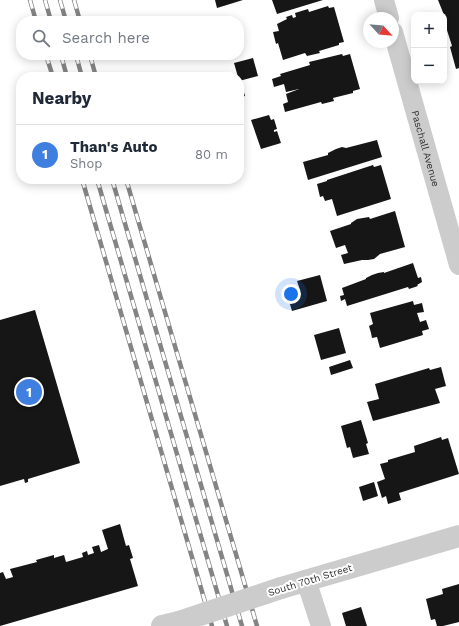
<!DOCTYPE html>
<html lang="en">
<head>
<meta charset="utf-8">
<style>
	:root { --surface:#fff; --page:#f2f2f3; --text:#1f2937; --muted:#747a83; --line:#e0e1e3; --accent:#ed402a }
	body { margin:0; font-family:"Work Sans",sans-serif; background:var(--page); color:var(--text) }
	.controls { position:absolute; right:12px; top:12px; display:grid; overflow:hidden; border-radius:8px; box-shadow:0 2px 10px #0003 }
	.controls button { width:36px; height:36px; display:grid; place-items:center; padding:0; border:0; border-bottom:1px solid var(--line); background:var(--surface); color:var(--text); font:20px sans-serif }
	.compass { position:absolute; left:363px; top:12px; width:36px; height:36px; border-radius:50%; background:var(--surface); box-shadow:0 2px 10px #0003; rotate:116deg }
	.you { position:absolute; left:291px; top:294px; width:14px; height:14px; margin:-10px; border:3px solid #fff; border-radius:50%; background:#1a73e8; box-shadow:0 0 0 6px #1a73e833 }
	.badge { display:grid; place-items:center; width:26px; height:26px; border-radius:50%; background:var(--accent); color:#fff; font-size:13px; font-weight:700 }
	.pin { position:absolute; translate:-50% -50%; border:2px solid #fff; box-shadow:0 1px 4px #0006 }
	.list { margin:0; padding:0; list-style:none }
	h2 { display:flex; justify-content:space-between; align-items:center; height:52px; margin:0; padding:0 16px; font-size:17px }
	h2 small { font-size:13px; font-weight:400; color:var(--muted) }
	.list li { display:grid; grid-template-columns:26px 1fr auto; gap:12px; align-items:center; box-sizing:border-box; height:60px; padding:0 16px; border-top:1px solid var(--line) }
	.list b { display:block; font-size:15px; white-space:nowrap }
	.list p { margin:0; font-size:13px; white-space:nowrap; color:var(--muted) }
	.list em { font-size:13px; font-style:normal; color:var(--muted) }
	.icon { flex:none; width:22px; height:22px; fill:none; stroke:currentColor; stroke-width:2; stroke-linecap:round; stroke-linejoin:round }
	.map { position:relative; flex:none; width:459px; height:626px; overflow:hidden }
	.search { position:absolute; background:var(--surface); box-shadow:0 2px 10px #0003; left:16px; top:16px; width:228px; height:44px; display:flex; align-items:center; gap:10px; box-sizing:border-box; padding:0 14px; border-radius:16px; color:var(--muted); font-size:15px }
	.panel { position:absolute; background:var(--surface); box-shadow:0 2px 10px #0003; left:16px; top:72px; width:228px; height:112px; border-radius:16px }
	.map>svg:first-child { display:block }
	.building { fill:#161616 }
	.lines { fill:none; stroke-linecap:round; stroke-linejoin:round }
	.minor { stroke:#ccc; stroke-width:20 }
	.tertiary { stroke:#ccc; stroke-width:22 }
	.rail-casing { stroke:#848484; stroke-width:4.5 }
	.rail { stroke:#fff; stroke-width:3; stroke-dasharray:9; stroke-linecap:butt }
	.tertiary-bridge { stroke:#ccc; stroke-width:22 }
	.labels { text-anchor:middle; dominant-baseline:central; stroke-width:4; stroke-linejoin:round; paint-order:stroke }
	.street-label { font-size:10px; fill:#2f2f2f; stroke:#fff }
</style>
</head>
<body>
<div class="map">
<svg width="459" height="626" viewBox="0 0 459 626">
	<rect width="100%" height="100%" fill="#fff"/>
	<!-- building -->
	<path class="building" d="M215 0H243L217 8Z
		M272 0H323L277 14Z
		M438 0H459V68L456 69 450 47 452 46 446 27 444 28V15Z
		M328 6 329 8 334 7 344 42 339 43V45L319 51 320 53 307 56 305 53 283 60 278 43 276 44 273 32 279 31 277 24 287 19 286 17 292 15 293 18 296 17 295 13 308 9 309 12Z
		M342 54 343 56 350 54 360 89 353 91V93L333 98 334 101 322 104 321 102 285 112 283 104 288 102 286 94 299 89 286 92 284 84 274 87 272 79 281 76 280 74 310 65 309 62Z
		M253 58 258 76 239 81V77H238L234 63Z
		M239 82H241L245 96 239 98Z
		M269 115 271 120 274 119 277 129 274 130V132L277 131 281 143 261 149 251 120Z
		M377 140 382 157 308 180 303 162 328 155V153L336 149 342 147 346 148Z
		M373 165 374 167 381 165 391 199 337 216 332 199 325 201 323 196 320 197 317 184 327 181V180Z
		M395 211 405 247 380 254 374 259 368 260H362L344 264 341 255 348 253 345 245 336 248 330 231 351 224V223L357 219 369 217 370 219Z
		M413 263 418 278 421 277 422 282 417 285 418 286 409 289 408 287 347 306 345 299 341 301 340 296 344 295 342 288 366 279V278L372 275 378 273 384 272V273Z
		M320 275 327 301 292 311 287 294 300 290 297 281Z
		M413 301 414 305 422 303 424 312 417 313 420 322 426 320 429 329 422 331 423 335 380 348 377 337 372 338 371 333 369 326 373 324 370 313Z
		M35 310 80 463 28 479V482L25 483 24 479 0 486V320Z
		M339 328 346 353 321 360 314 335Z
		M350 360 353 368 331 375 329 367Z
		M441 367 446 386 435 389 440 403 373 421 367 402 379 399 375 384 429 368 430 370Z
		M361 420 368 443 366 444 369 454 353 458 350 447 347 448 341 426Z
		M441 437 442 440 448 438 459 474 399 493 401 500 388 504 386 496 382 498 377 482 385 479 380 464 388 462V460L415 452 414 446Z
		M374 482 378 496 363 501 359 487Z
		M120 524 126 546 129 545 133 558 130 559 138 586 0 626V573L3 572 6 579 13 577 10 569 37 562 36 560 54 555V558L64 555 66 562 83 557 82 553 87 551 88 555 94 553 92 547 99 545 101 552 108 549 102 530Z
		M459 584V622L443 626H437L435 619 431 620 426 599 443 594 442 589Z
		M361 607 367 626H346L342 613Z"/>
	<g class="lines">
		<!-- minor -->
		<g class="minor">
			<path d="M384 0 389 18"/>
			<path id="s1" d="M393 32 459 265"/>
			<path d="M306 580 321 626"/>
		</g>
		<!-- tertiary -->
		<path class="tertiary" d="M281 588 459 536
			M162 626 179 622"/>
		<!-- rail casing -->
		<g class="rail-casing">
			<path id="rail" d="M30 0 36 21
				M45 0 51 21
				M60 0 66 21
				M74 0 80 21
				M46 55 53 77
				M61 55 67 77
				M76 55 82 77
				M90 55 96 77
				M82 179 212 626
				M97 179 227 626
				M112 179 242 626
				M126 179 257 626"/>
		</g>
		<!-- rail -->
		<use href="#rail" class="rail"/>
		<!-- tertiary-bridge -->
		<path class="tertiary-bridge" d="M179 622 281 588"/>
	</g>
	<g class="labels">
		<!-- street labels -->
		<g class="street-label">
			<text stroke="none"><textPath href="#s1" startOffset="121">Paschall Avenue</textPath></text>
			<text transform="translate(310 580) rotate(-17)">South 70th Street</text>
		</g>
	</g>
</svg>
<div class="controls">
<button>+</button>
<button>−</button>
</div>
<svg class="compass" viewBox="-18 -18 36 36"><path d="M0-13l5 13h-10z" fill="#e53935"/><path d="M0 13l5-13h-10z" fill="#747a83"/></svg>
<div class="you"></div>
<div class="pin badge" style="left:29px;top:392px;background:#3f7fe0">1</div>
<div class="search"><svg class="icon" aria-label="search" viewBox="0 0 24 24"><circle cx="10" cy="10" r="6"/><path d="M15 15l6 6"/></svg>Search here</div>
<section class="panel">
<h2>Nearby<small></small></h2>
<ul class="list">
<li><span class="badge" style="background:#3f7fe0">1</span><div><b>Than's Auto</b><p>Shop</p></div><em>80 m</em></li>
</ul>
</section>
</div>
</body>
</html>
